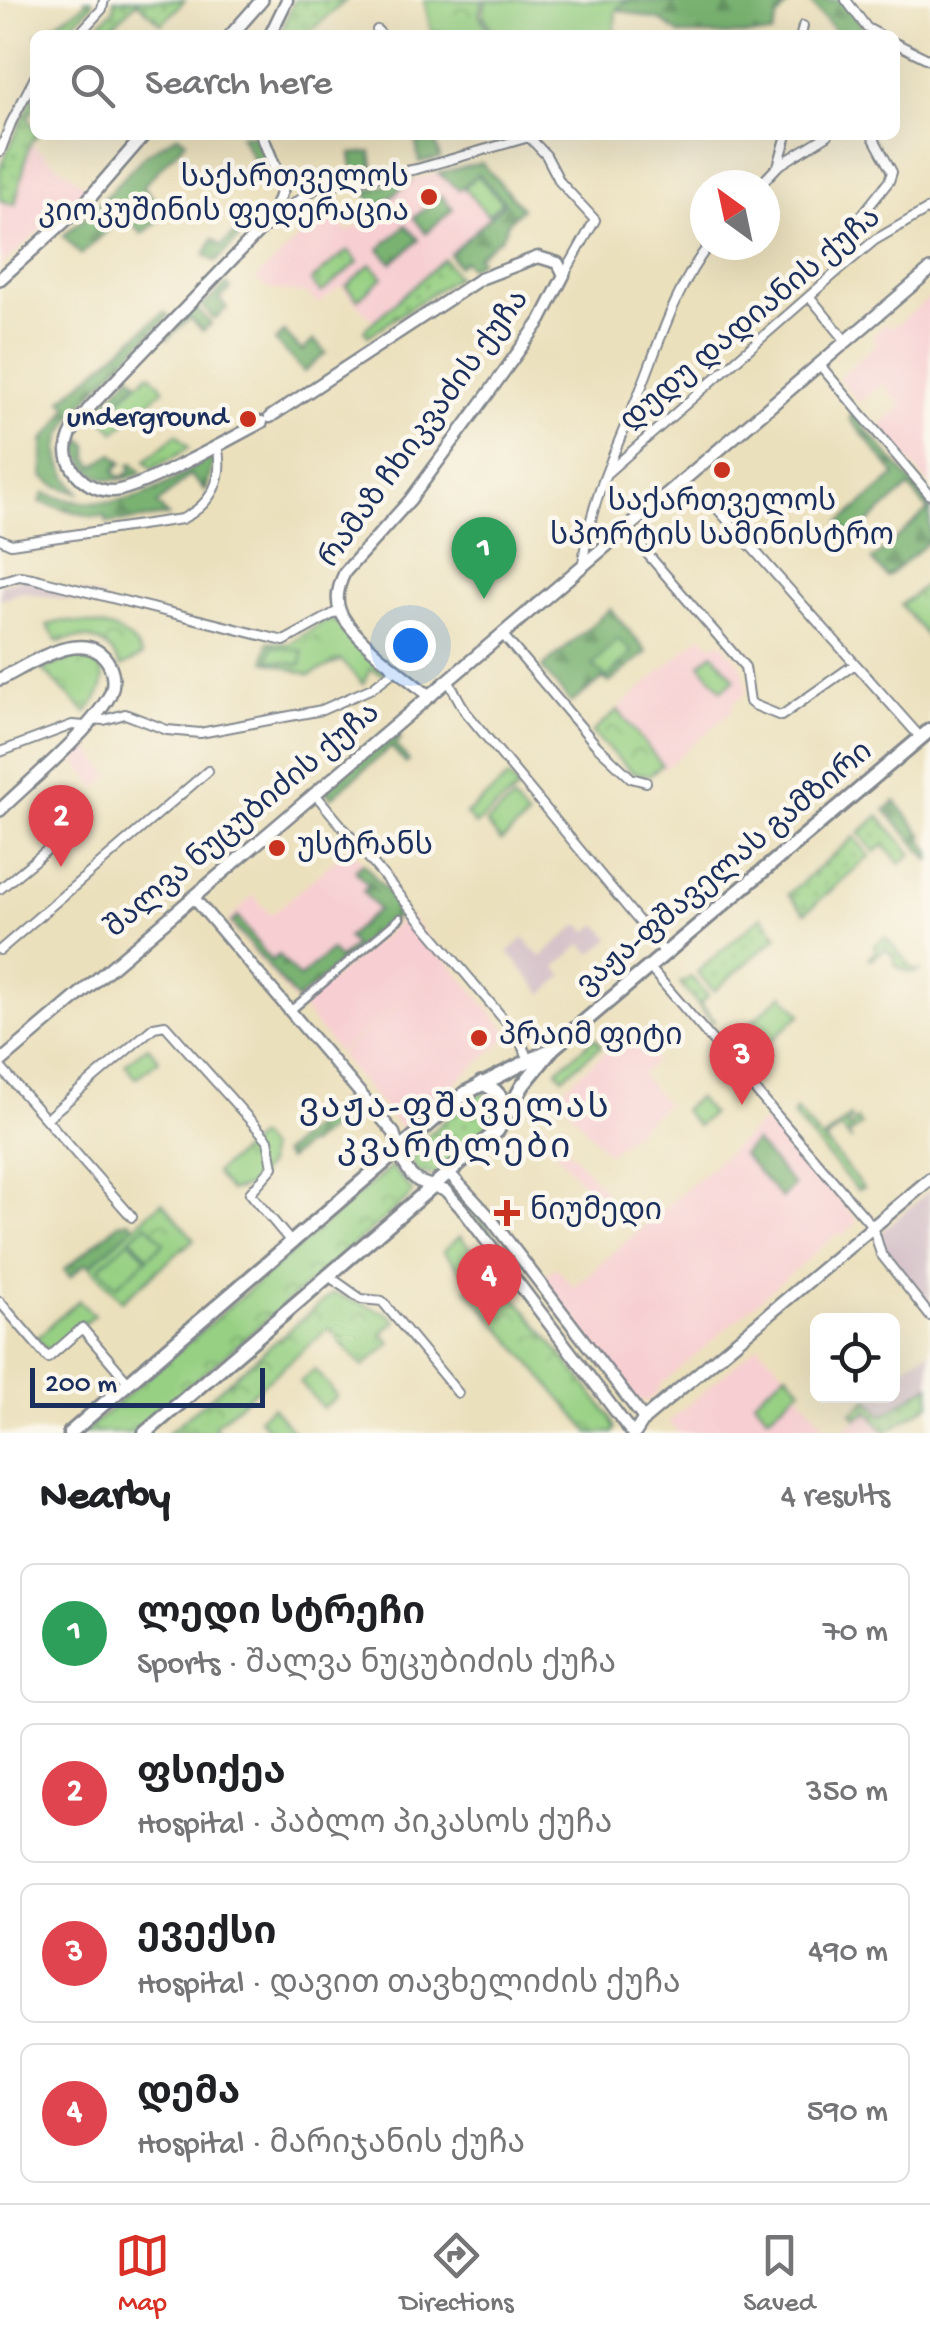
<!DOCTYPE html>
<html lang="en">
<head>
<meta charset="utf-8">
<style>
	:root { --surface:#fff; --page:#f6f6f6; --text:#202124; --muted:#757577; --line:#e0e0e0; --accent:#d93025 }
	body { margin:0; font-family:"Gochi Hand","Noto Sans Georgian",sans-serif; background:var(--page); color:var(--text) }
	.controls { position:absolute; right:30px; bottom:30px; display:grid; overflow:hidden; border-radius:15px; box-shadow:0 10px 40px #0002 }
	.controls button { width:90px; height:90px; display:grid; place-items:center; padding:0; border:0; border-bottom:2px solid var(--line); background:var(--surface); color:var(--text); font:50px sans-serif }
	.compass { position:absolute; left:690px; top:170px; width:90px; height:90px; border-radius:50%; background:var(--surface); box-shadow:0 10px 40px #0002; rotate:327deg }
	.scale { position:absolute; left:30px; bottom:25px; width:235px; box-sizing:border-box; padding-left:10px; border:5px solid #1b2f5e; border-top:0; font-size:28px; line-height:35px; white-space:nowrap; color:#1b2f5e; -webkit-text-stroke:8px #fbf7ec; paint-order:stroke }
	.you { position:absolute; left:410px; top:645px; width:35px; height:35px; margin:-25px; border:8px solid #fff; border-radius:50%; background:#1a73e8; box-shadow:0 0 0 15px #1a73e833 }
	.badge { display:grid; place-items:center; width:65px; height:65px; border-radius:50%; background:var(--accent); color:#fff; font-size:32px; font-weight:700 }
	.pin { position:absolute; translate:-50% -82px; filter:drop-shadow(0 2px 5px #0008) }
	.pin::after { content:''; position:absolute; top:52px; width:35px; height:30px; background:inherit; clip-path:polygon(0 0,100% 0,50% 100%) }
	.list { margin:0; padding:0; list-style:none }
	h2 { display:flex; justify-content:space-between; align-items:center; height:130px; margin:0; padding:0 40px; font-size:42px }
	h2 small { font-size:32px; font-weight:400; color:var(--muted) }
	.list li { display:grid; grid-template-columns:65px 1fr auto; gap:30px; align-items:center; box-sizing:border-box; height:140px; margin:0 20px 20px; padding:0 20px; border:2px solid var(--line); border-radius:15px }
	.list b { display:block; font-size:38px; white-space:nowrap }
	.list p { margin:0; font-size:32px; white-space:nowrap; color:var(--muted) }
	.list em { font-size:32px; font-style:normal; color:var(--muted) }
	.icon { flex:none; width:55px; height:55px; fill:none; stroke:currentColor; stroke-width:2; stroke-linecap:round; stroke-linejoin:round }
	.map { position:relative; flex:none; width:930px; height:1433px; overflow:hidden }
	.search { position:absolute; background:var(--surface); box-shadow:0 10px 40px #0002; left:30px; right:30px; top:30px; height:110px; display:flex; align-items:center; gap:25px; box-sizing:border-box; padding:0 35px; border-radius:15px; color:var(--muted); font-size:38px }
	.sheet { height:770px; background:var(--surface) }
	nav { display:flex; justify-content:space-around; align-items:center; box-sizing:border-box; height:140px; border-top:2px solid var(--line); background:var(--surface); font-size:28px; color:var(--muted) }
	nav a { display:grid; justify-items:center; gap:5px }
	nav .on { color:var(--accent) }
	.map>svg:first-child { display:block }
	.built { fill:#f7cfd2 }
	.industrial { fill:#d2bdc6 }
	.grass { fill:url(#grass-dots); stroke:#598070; stroke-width:2.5 }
	.forest { fill:url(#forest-firs); stroke:#4a7068; stroke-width:2.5 }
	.park { fill:url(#park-crowns); stroke:#598070; stroke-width:2.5 }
	.garden { fill:#97d083; stroke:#598070; stroke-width:2.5 }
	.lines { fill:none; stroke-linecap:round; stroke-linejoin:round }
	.pedestrian-casing { stroke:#83888d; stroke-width:11 }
	.minor-casing { stroke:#83888d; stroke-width:12 }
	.tertiary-casing { stroke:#83888d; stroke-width:15 }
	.secondary-casing { stroke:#83888d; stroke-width:16 }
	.primary-casing { stroke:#83888d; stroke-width:18 }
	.pedestrian { stroke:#fff; stroke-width:6 }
	.minor { stroke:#fff; stroke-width:8 }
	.tertiary { stroke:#fff; stroke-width:10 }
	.secondary { stroke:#fff; stroke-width:11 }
	.primary { stroke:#fff; stroke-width:12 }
	.poi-dot { fill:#c8321e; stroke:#fbf7ec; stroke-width:4 }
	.labels { text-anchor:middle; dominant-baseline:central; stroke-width:9; stroke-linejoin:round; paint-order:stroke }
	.poi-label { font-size:30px; fill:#1b2f5e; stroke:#fbf7ec; text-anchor:start }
	.street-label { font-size:30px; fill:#1b2f5e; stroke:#fbf7ec }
	.quarter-label { font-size:35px; letter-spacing:2.5px; fill:#1b2f5e; stroke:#fbf7ec }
</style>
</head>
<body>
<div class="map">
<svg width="930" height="1433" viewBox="0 0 930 1433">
	<defs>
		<pattern id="grass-dots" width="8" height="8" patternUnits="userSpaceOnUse" patternTransform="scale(2.5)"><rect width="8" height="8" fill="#97d083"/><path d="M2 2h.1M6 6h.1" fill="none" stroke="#7aa96e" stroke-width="1.8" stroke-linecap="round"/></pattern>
		<pattern id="forest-firs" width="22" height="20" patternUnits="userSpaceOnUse" patternTransform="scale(2.5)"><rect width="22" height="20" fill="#79b271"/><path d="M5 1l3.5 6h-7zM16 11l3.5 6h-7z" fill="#629160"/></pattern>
		<pattern id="park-crowns" width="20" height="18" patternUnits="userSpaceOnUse" patternTransform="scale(2.5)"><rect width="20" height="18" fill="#97d083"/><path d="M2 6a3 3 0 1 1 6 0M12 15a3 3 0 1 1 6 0" fill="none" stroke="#7aa96e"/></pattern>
	</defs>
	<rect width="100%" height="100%" fill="#fbf7ec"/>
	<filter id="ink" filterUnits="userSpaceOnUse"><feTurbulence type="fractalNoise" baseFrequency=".01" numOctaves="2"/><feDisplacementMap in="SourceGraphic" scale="20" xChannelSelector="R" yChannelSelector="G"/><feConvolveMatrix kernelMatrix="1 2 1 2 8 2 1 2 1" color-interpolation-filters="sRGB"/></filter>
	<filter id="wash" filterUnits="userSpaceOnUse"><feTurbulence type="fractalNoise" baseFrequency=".0048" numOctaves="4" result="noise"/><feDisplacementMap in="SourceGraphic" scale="40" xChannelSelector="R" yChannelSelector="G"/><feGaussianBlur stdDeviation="2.25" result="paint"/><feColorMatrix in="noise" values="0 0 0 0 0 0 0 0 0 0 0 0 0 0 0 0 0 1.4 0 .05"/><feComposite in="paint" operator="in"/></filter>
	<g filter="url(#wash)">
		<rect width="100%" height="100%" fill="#ebe0bc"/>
		<!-- built -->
		<path class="built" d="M30 143 88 188 0 266V200L15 204Z
			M438 173 459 190 477 174 506 203 374 322 341 286 318 304 308 294 268 289 256 279 328 210 349 232 412 180Z
			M930 297V486L880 426 902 406 886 386H879L860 403 838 378 877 343 872 336 886 323 890 328 898 324Z
			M702 635 713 646 718 642 723 644 742 666 747 692 731 705 734 709 664 769 661 766 650 775 632 773 591 733Z
			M84 743 111 776 97 788 70 754Z
			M350 847 402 908 396 913 399 916 296 1003 227 922 253 895 271 915Z
			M408 914 511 1035 401 1129 339 1055 441 969 339 1053 300 1006Z
			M630 1031 656 1060 641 1075 666 1104 608 1154 565 1104 570 1099 562 1089Z
			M767 1118 856 1219V1224L842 1236 838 1233 658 1387 660 1390 647 1401 634 1400 541 1279 556 1267 574 1287Z
			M544 1122 607 1194 598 1201 536 1129Z
			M758 1345 801 1388 798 1392 826 1427 819 1433H678L668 1422Z
			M868 1411 886 1433H840Z"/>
		<!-- industrial -->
		<path class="industrial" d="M23 578 103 598 100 606 22 592 0 599V585Z
			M598 924 611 939 592 954 582 944 556 967 564 976 543 994 508 952 524 938 541 957 577 926 582 925 588 932Z
			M930 1190V1308L883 1252 878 1235Z
			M930 1351V1385L883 1415 868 1399 869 1396H892L893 1373Z"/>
		<!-- grass -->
		<path class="grass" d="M114 0H185L162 24 137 2 111 27 118 35H89L114 9Z
			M295 0H346L306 35H279Z
			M35 93V107L28 117 38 135 30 143 15 205 0 200V168Z
			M444 259 456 277 368 336 364 330Z
			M879 816 912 854 900 864 884 845 875 852 859 833Z
			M854 837 870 856 805 913 788 894Z
			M762 916 778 936 714 991 697 972Z
			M885 937 915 971 921 970C912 975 901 970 894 963L895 959 886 949 871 959 869 957 877 950 874 946Z
			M691 977 708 996 700 1003 715 1021 713 1023 680 983Z
			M484 1093 492 1098 499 1111 494 1125 436 1174 418 1173 410 1159 415 1146 475 1095Z
			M796 1110 822 1140 850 1117 852 1120 846 1125 849 1129 857 1120 861 1125 848 1135 852 1141 840 1128 825 1141 863 1188 857 1190 793 1116Z
			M466 1198 468 1199 534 1287 531 1290 464 1201Z
			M930 1385V1404L885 1432 868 1411 857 1419 852 1413 868 1399 883 1415Z"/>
		<!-- forest -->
		<path class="forest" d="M628 0 712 3 791 0 777 19 772 35H680L662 21 616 9Z
			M808 0H842L870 35H839Z
			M178 135 186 141 143 186 167 213 142 234 124 215 81 255 63 236 93 210 145 155Z
			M240 135H255L273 176 265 181Z
			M415 135H433L440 158 419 162Z
			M371 152 374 174 354 177 351 154Z
			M482 163 522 208 509 221 501 238 477 256 480 261 470 268 464 261 457 266 450 254 505 203 478 174 459 190 438 173Z
			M412 180 377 208 364 191Z
			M441 195 453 209 426 233 414 218Z
			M406 225 419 240 392 263 379 249Z
			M237 232 241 236 216 262 205 255 213 239 221 246Z
			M227 284 231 289 219 299 227 308 214 319 202 306Z
			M195 307 211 324 203 331 190 318 167 339 164 336Z
			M164 312 169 316C143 343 67 409 60 442 56 461 68 480 79 493L57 486 43 477V440L56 427 68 407 62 400Z
			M284 332 302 351 314 340 326 353 304 372 275 341Z
			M131 374 138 382 104 413 99 409Z
			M852 412 930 504V541L887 577 872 560 928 510 909 487 852 537 840 523 896 475 850 419Z
			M82 439 88 445V458L94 466 113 454 122 463 114 471 121 478 132 470 129 465 133 463 142 473C110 485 94 483 78 451Z
			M205 458 214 460 206 491 190 475 157 504 168 516 107 523 106 517 89 516 40 502 44 493C108 515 154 499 205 458Z
			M610 609 647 652 609 683 604 678 571 703 542 668Z
			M395 732 401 739 395 744 409 761 406 764 391 747 331 798 325 790Z
			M895 801 923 835 922 841 930 850V860L885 810Z
			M363 863 401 908 395 913 397 916 297 1000 231 923 238 917 271 961 279 955 299 978 331 950 339 959 354 946 347 937 378 910 363 891 368 886 355 870Z
			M342 1101 350 1111 309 1146 306 1144 287 1160 282 1154Z
			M755 1142 794 1186 781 1198 742 1154Z
			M129 1221 135 1226 90 1266 86 1263 70 1277 64 1270 119 1223Z"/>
		<!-- park -->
		<path class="park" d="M85 0H92V5L61 35H39L87 3Z
			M424 0H483L479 14 491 35H432Z
			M348 250 358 262 321 293 311 281Z
			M177 434 189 448 153 469 145 461Z
			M930 581V641L901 605Z
			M328 619 335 621 388 669 383 674 370 669 363 684 341 660 310 675 265 661 268 642 289 644Z
			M63 621C94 624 128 625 142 656L121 667C108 638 85 633 58 642L47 625Z
			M80 656C116 667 104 692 86 713L42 669Z
			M618 710 662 765 649 775 632 772 592 733Z
			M595 1038 601 1046 563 1077 557 1070Z
			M258 1137 268 1149 267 1165 250 1186 230 1191 215 1173Z
			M391 1167 413 1192 404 1202 134 1433H83Z
			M162 1202 194 1239 122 1301 90 1266Z
			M492 1268 610 1416 615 1429 613 1433H590L467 1289Z
			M333 1293 389 1314 396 1321 382 1333 391 1343 363 1367 329 1328 214 1426 219 1433H168Z"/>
		<!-- garden -->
		<path class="garden" d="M486 0H628L616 9 614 35H495L483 15Z
			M477 175 502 202 488 215 464 188Z
			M371 264 383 277 358 299 346 286Z
			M150 373 164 389 115 432 104 420 121 405 118 401Z
			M618 639 632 652 607 678 593 665Z
			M272 646 303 651 301 665 269 660Z
			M713 653 735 679 722 690 700 664Z
			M509 777 519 789 475 825 466 814Z
			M513 800 528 818 501 841 486 823Z
			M783 994 801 1014 764 1047 746 1027Z
			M148 1046 159 1060 136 1078 125 1064Z
			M697 1098 711 1114 697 1126 683 1110Z
			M147 1224 164 1243 148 1257 131 1238Z
			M460 1236 487 1268 471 1282 443 1251Z
			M130 1240 147 1259 116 1286 99 1267Z
			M79 1300 94 1315 50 1354 36 1338Z
			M315 1369 337 1396 323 1408 300 1382Z
			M787 1372 801 1388 768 1416 754 1400Z
			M272 1407 295 1433H272L259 1418Z"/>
	</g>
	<g filter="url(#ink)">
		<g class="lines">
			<!-- pedestrian casing -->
			<g class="pedestrian-casing">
				<path id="pedestrian" d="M290 1011 400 918"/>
			</g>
			<!-- minor casing -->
			<g class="minor-casing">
				<path id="minor" d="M846 0 867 28 880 35
					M377 30 382 35
					M78 35 102 9 104 0
					M801 35 803 26
					M895 43 930 60
					M0 152 11 123 35 77
					M778 166 787 135
					M760 185 778 166 828 135
					M273 217 317 188 417 169 529 137 546 155 560 182 595 220 564 275
					M841 266 858 220 889 181 892 172 872 135
					M810 297 846 341
					M819 364 930 495
					M607 473 839 270 875 240 930 208
					M715 506 921 738
					M626 529 745 667 750 702 754 705 781 716 855 664
					M0 539 11 544 182 519C212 504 225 478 217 446
					M583 565C588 505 617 447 640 391 659 343 677 285 709 245
					M0 582 19 576 32 578 284 641 340 610
					M502 634 597 746 631 778 646 782
					M448 680 465 711 666 954
					M92 719 104 720 125 714 167 730 200 733 322 710 372 688 397 669
					M0 752 72 725 85 726
					M315 794 516 1034 530 1061
					M0 889 64 836
					M0 950 208 771
					M650 968 873 1227 881 1254 930 1316
					M0 1067 132 1217
					M46 1119 154 1027 165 1025 268 1140 273 1167 250 1193 291 1242
					M327 1275 361 1299 382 1301 458 1393
					M0 1302 48 1358 82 1328 129 1383"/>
			</g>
			<!-- tertiary casing -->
			<g class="tertiary-casing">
				<path id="tertiary" d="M270 35 287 0
					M270 417 480 279 538 257 558 263 564 275 541 320 488 394 410 500 345 572C339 584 335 598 340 611 352 638 400 672 423 691L432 695
					M262 422C234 437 138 491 112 491 97 491 81 482 73 469 57 445 76 424 91 406L272 218 283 188 262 135
					M194 898 394 1133 403 1162 411 1175 418 1181 446 1191 463 1210 632 1433
					M449 1173 488 1215 644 1419"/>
			</g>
			<!-- secondary casing -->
			<g class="secondary-casing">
				<path id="secondary" d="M231 35 262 0
					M0 279 87 201 144 135
					M0 679C28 666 87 623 109 664 115 676 114 689 107 700 84 737 32 779 0 810
					M0 1062 930 270
					M635 1433 644 1419 930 1179"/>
			</g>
			<!-- primary casing -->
			<g class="primary-casing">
				<path id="primary" d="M481 1083C496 1088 506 1100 506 1117
					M70 1433 465 1093 546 1052
					M145 1433 497 1131 523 1085 553 1048 930 730"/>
			</g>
			<!-- pedestrian -->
			<use href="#pedestrian" class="pedestrian"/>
			<!-- minor -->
			<use href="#minor" class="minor"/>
			<!-- tertiary -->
			<use href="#tertiary" class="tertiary"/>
			<!-- secondary -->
			<use href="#secondary" class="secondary"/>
			<!-- primary -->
			<use href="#primary" class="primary"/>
		</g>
	</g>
	<!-- markers -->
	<g class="poi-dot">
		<circle cx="429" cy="197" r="10"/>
		<circle cx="248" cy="419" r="10"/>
		<circle cx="722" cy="470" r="10"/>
		<circle cx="277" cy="848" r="10"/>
		<circle cx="479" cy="1038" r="10"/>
		<path d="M502 1198h10v10h10v10h-10v10h-10v-10h-10v-10h10z"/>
	</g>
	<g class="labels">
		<!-- poi labels -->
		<g class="poi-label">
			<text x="409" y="180" text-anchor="end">საქართველოს<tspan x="409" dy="34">კიოკუშინის ფედერაცია</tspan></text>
			<text x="228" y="419" text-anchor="end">underground</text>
			<text x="722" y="504" text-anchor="middle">საქართველოს<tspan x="722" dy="34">სპორტის სამინისტრო</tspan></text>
			<text x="297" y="848">უსტრანს</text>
			<text x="499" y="1038">პრაიმ ფიტი</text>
			<text x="530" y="1213">ნიუმედი</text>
		</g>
		<!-- street labels -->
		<g class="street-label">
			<text transform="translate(752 321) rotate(-40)">დუდუ დადიანის ქუჩა</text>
			<text transform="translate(426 430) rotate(-54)">რამაზ ჩხიკვაძის ქუჩა</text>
			<text transform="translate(244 822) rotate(-40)">შალვა ნუცუბიძის ქუჩა</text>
			<text transform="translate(726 870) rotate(-40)">ვაჟა-ფშაველას გამზირი</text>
		</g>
		<!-- quarter labels -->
		<g class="quarter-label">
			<text x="455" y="1110">ვაჟა-ფშაველას<tspan x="455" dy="40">კვარტლები</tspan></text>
		</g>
	</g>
</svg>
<div class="controls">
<button><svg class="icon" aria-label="locate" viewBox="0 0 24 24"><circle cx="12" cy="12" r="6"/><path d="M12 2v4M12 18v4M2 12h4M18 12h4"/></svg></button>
</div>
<svg class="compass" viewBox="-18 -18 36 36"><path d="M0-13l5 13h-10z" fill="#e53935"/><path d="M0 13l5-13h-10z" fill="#757577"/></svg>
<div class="scale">200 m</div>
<div class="you"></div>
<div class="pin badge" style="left:484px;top:599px;background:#2e9e5b">1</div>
<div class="pin badge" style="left:61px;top:867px;background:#e0444e">2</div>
<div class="pin badge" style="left:742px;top:1105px;background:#e0444e">3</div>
<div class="pin badge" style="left:489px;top:1326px;background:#e0444e">4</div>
<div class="search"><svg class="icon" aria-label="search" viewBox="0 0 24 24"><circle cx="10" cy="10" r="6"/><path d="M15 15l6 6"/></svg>Search here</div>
</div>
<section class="sheet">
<h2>Nearby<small>4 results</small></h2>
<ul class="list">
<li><span class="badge" style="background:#2e9e5b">1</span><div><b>ლედი სტრეჩი</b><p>Sports · შალვა ნუცუბიძის ქუჩა</p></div><em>70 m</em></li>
<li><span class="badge" style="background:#e0444e">2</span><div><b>ფსიქეა</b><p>Hospital · პაბლო პიკასოს ქუჩა</p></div><em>350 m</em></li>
<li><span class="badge" style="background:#e0444e">3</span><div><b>ევექსი</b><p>Hospital · დავით თავხელიძის ქუჩა</p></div><em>490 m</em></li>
<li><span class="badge" style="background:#e0444e">4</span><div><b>დემა</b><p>Hospital · მარიჯანის ქუჩა</p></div><em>590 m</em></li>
</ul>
</section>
<nav>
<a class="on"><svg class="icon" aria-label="map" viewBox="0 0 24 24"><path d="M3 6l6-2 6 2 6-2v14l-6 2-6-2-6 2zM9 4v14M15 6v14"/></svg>Map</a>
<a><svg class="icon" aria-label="directions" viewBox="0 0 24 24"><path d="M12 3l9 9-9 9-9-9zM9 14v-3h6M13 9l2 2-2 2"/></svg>Directions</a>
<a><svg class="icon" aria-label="saved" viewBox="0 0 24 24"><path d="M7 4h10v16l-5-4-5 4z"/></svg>Saved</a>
</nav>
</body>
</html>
